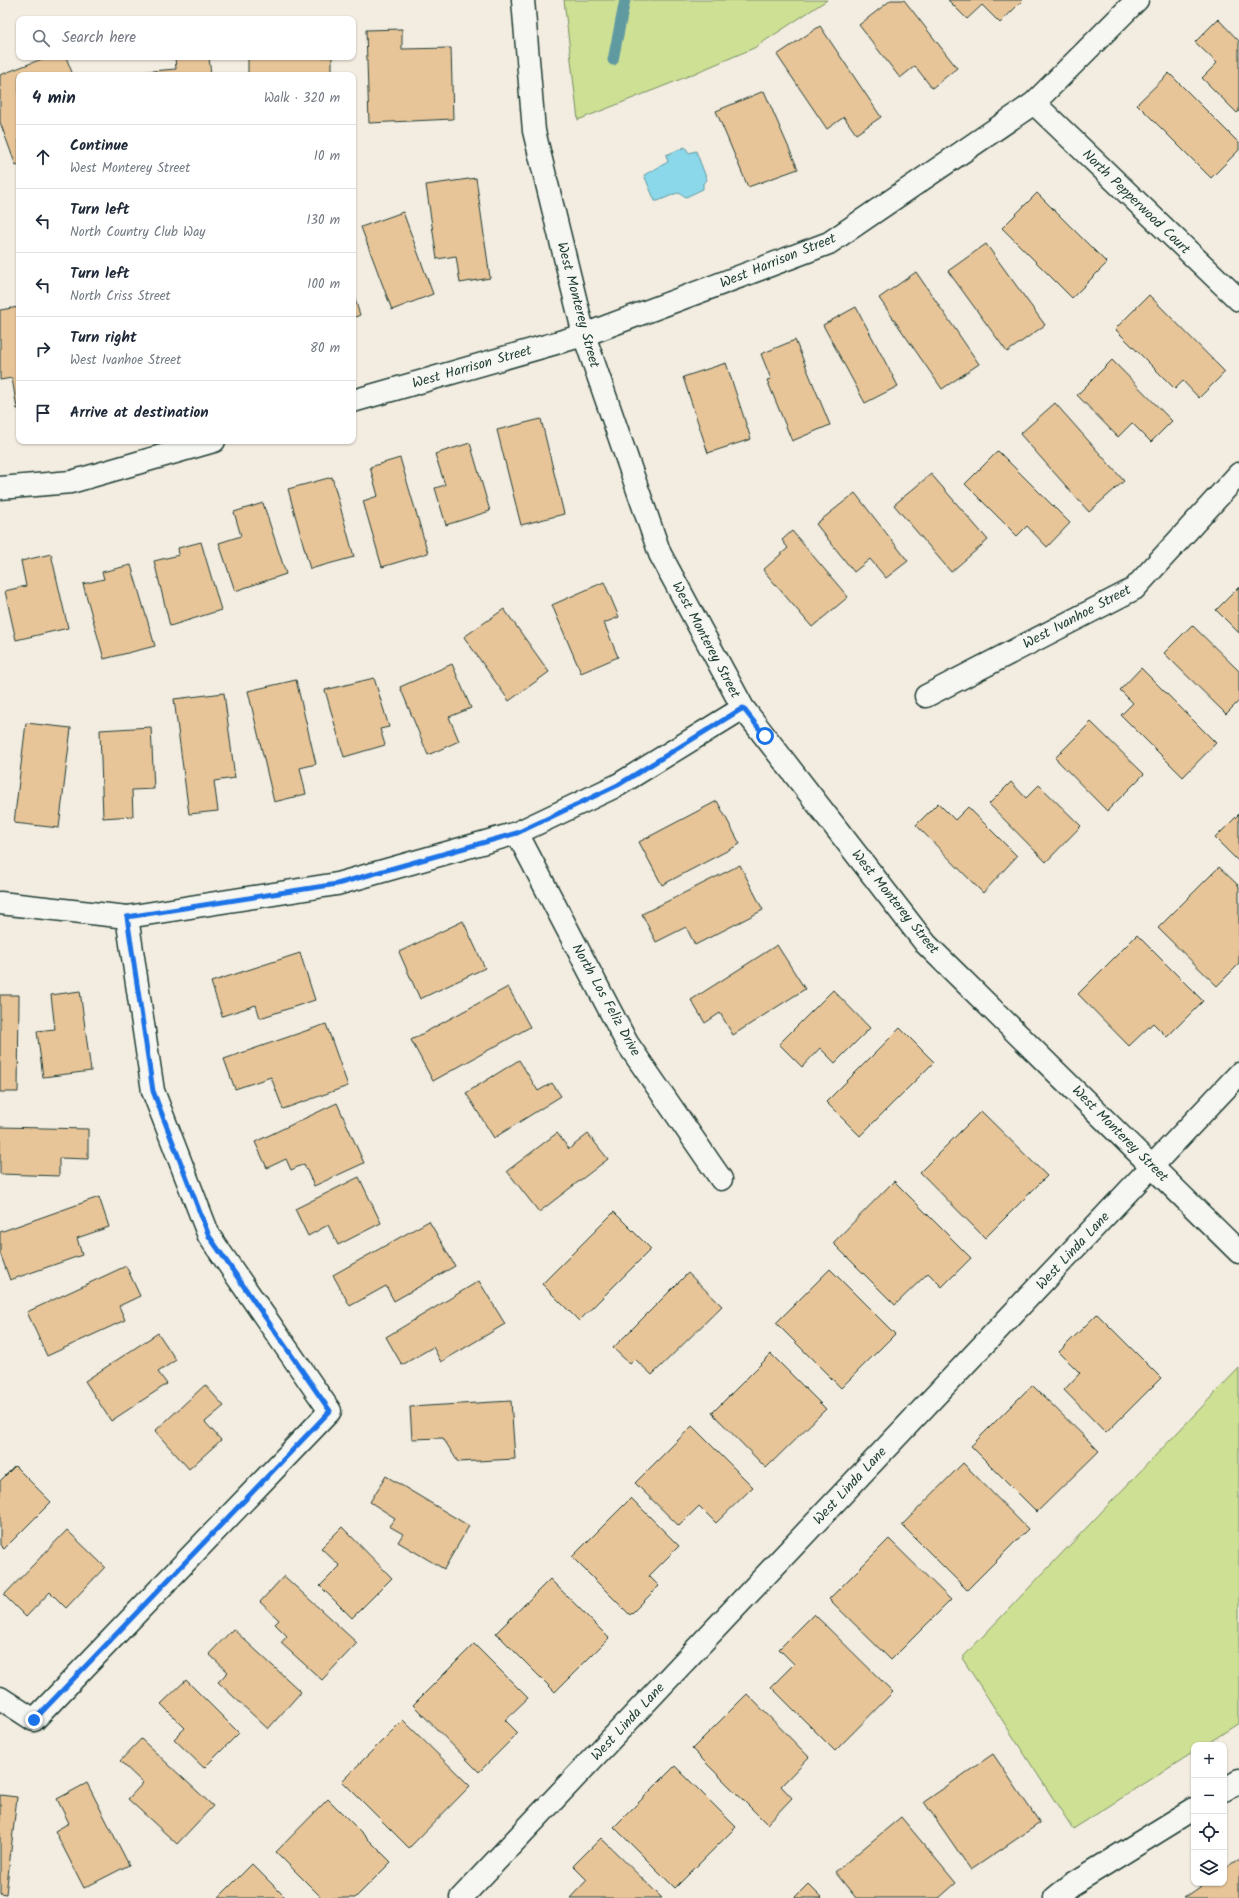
<!DOCTYPE html>
<html lang="en">
<head>
<meta charset="utf-8">
<style>
	:root { --surface:#fff; --page:#f2f2f3; --text:#1f2937; --muted:#747a83; --line:#e0e1e3 }
	body { margin:0; font-family:Kalam,sans-serif; background:var(--page); color:var(--text) }
	.controls { position:absolute; right:12px; bottom:12px; display:grid; overflow:hidden; border-radius:8px; box-shadow:0 1px 3px #0004 }
	.controls button { width:36px; height:36px; display:grid; place-items:center; padding:0; border:0; border-bottom:1px solid var(--line); background:var(--surface); color:var(--text); font:20px sans-serif }
	.stop { position:absolute; width:12px; height:12px; margin:-9px; border:3px solid #1a73e8; border-radius:50%; background:#fff }
	.stop.end { background:#1a73e8; border-color:#fff; box-shadow:0 1px 4px #0008 }
	.list { margin:0; padding:0; list-style:none }
	h2 { display:flex; justify-content:space-between; align-items:center; height:52px; margin:0; padding:0 16px; font-size:17px }
	h2 small { font-size:13px; font-weight:400; color:var(--muted) }
	.list li { display:grid; grid-template-columns:26px 1fr auto; gap:12px; align-items:center; box-sizing:border-box; height:64px; padding:0 16px; border-top:1px solid var(--line) }
	.list b { display:block; font-size:15px; white-space:nowrap }
	.list p { margin:0; font-size:13px; white-space:nowrap; color:var(--muted) }
	.list em { font-size:13px; font-style:normal; color:var(--muted) }
	.icon { flex:none; width:22px; height:22px; fill:none; stroke:currentColor; stroke-width:2; stroke-linecap:round; stroke-linejoin:round }
	.map { position:relative; flex:none; width:1239px; height:1898px; overflow:hidden }
	.search { position:absolute; background:var(--surface); box-shadow:0 1px 3px #0004; left:16px; top:16px; width:340px; height:44px; display:flex; align-items:center; gap:10px; box-sizing:border-box; padding:0 14px; border-radius:8px; color:var(--muted); font-size:15px }
	.panel { position:absolute; background:var(--surface); box-shadow:0 1px 3px #0004; left:16px; top:72px; width:340px; height:372px; border-radius:8px }
	.map>svg:first-child { display:block }
	.green { fill:#cee094; stroke:#768e64 }
	.water { fill:#8bd8ea; stroke:#609aa1 }
	.lines { fill:none; stroke-linecap:round; stroke-linejoin:round }
	.stream { stroke:#609aa1; stroke-width:11 }
	.building { fill:#e8c599; stroke:#1f3d34 }
	.minor-casing { stroke:#1f3d34; stroke-width:25 }
	.tertiary-casing { stroke:#1f3d34; stroke-width:25 }
	.minor { stroke:#f6f6f2; stroke-width:22 }
	.tertiary { stroke:#f6f6f2; stroke-width:22 }
	.route { stroke:#1a73e8; stroke-width:5 }
	.labels { text-anchor:middle; dominant-baseline:central; stroke-width:3; stroke-linejoin:round; paint-order:stroke }
	.street-label { font-size:14px; fill:#1f3d34; stroke:#f6f6f2 }
</style>
</head>
<body>
<div class="map">
<svg width="1239" height="1898" viewBox="0 0 1239 1898">
	<rect width="100%" height="100%" fill="#f3ece0"/>
	<filter id="ink" filterUnits="userSpaceOnUse"><feTurbulence type="fractalNoise" baseFrequency=".025" numOctaves="2"/><feDisplacementMap in="SourceGraphic" scale="8" xChannelSelector="R" yChannelSelector="G"/><feConvolveMatrix kernelMatrix="1 2 1 2 8 2 1 2 1" color-interpolation-filters="sRGB"/></filter>
	<g filter="url(#ink)">
		<!-- green -->
		<path class="green" d="M564 0H827L754 48 674 82 578 120Z
			M1239 1368V1723L1205 1745H1194V1752L1073 1829 962 1658Z"/>
		<!-- water -->
		<path class="water" d="M685 147 689 153 696 151 707 180 703 183V189L686 197 681 194 677 193 658 201H655L644 175 668 162 666 155Z"/>
		<g class="lines">
			<!-- stream -->
			<path class="stream" d="M613 60 625 0"/>
		</g>
		<!-- building -->
		<path class="building" d="M891 0H904L957 68 932 88 915 66 900 78 859 25Z
			M948 0H1023L1000 23 982 5 967 19Z
			M1218 19 1239 41V111L1237 113 1202 78 1217 63 1195 42Z
			M820 26 881 117 856 134 844 117 827 129 777 55Z
			M402 29V49L451 48 453 119 369 123 366 30Z
			M47 57H66L73 75H19V165L16 166 0 122V75Z
			M175 57H209L211 75H127V73L176 69Z
			M248 57H332V75H248Z
			M1169 73 1239 143V150L1211 178 1137 104Z
			M764 91 798 169 748 187 716 111Z
			M476 178 490 278 460 283 456 256 437 259 426 185Z
			M1037 193 1107 263 1072 298 1002 228Z
			M403 212 433 294 392 310 361 227Z
			M986 244 1045 325 1007 352 948 271Z
			M916 272 979 364 942 389 879 298Z
			M353 293 360 315 353 318Z
			M1149 295 1225 372 1199 398 1183 381 1175 389 1115 329Z
			M19 307V409H17L12 378 0 380V310Z
			M856 307 898 386 865 403 823 325Z
			M795 340 830 425 792 441 767 380 771 379 761 354Z
			M1112 360 1172 421 1151 442 1132 423 1118 437 1077 395Z
			M726 363 751 439 708 453 683 377Z
			M1055 403 1124 481 1089 512 1020 434Z
			M541 419 564 514 521 525 497 430Z
			M470 443 490 511 446 525 435 488 445 485 435 454Z
			M998 451 1070 523 1047 547 1027 526 1017 536 965 484Z
			M400 458 428 553 382 567 363 501 378 496 370 467Z
			M931 474 988 540 951 572 894 505Z
			M332 477 354 557 310 569 288 489Z
			M855 493 908 561 886 578 870 559 854 572 816 524Z
			M263 503 286 574 235 591 219 543 241 536 234 512Z
			M792 531 848 597 812 627 763 570 788 548 782 540Z
			M201 542 221 610 170 626 154 561 179 555 178 548Z
			M51 554 68 628 16 640 5 591 26 586 21 561Z
			M131 565 155 646 104 659 83 584 104 579 102 572Z
			M604 582 619 617 604 623 618 657 581 673 552 605Z
			M1239 587V633L1216 610Z
			M504 609 549 672 509 701 464 637Z
			M1192 625 1239 671V701L1226 714 1164 653Z
			M452 664 471 708 449 717 459 741 428 755 400 687Z
			M1141 668 1216 743 1183 777 1121 715 1133 703 1120 690Z
			M374 678 389 727 380 729 385 745 344 757 325 690Z
			M296 680 316 764 300 768 306 794 274 802 248 691Z
			M224 693 235 778 214 781 218 811 189 814 174 699Z
			M1091 722 1144 774 1107 811 1055 758Z
			M26 723 71 728 59 828 14 823Z
			M151 727 154 789 132 790 133 816 103 818 100 730Z
			M1011 782 1026 798 1039 785 1081 826 1046 862 989 804Z
			M717 801 740 844 662 885 639 842Z
			M938 803 955 820 968 807 1017 856 983 893 916 825Z
			M1239 814V862L1215 838Z
			M740 865 763 910 695 945 686 927 656 942 642 914Z
			M1219 867 1239 886V964L1217 986 1158 928Z
			M463 921 485 968 420 999 399 952Z
			M1137 935 1203 1001 1167 1037 1153 1023 1129 1046 1078 994Z
			M777 945 805 989 733 1035 720 1013 705 1023 691 1000Z
			M300 953 315 1000 260 1018 256 1005 222 1016 211 982Z
			M508 987 530 1027 433 1081 411 1040Z
			M833 990 870 1028 835 1063 820 1048 802 1067 779 1044Z
			M80 991 91 1071 43 1077 37 1031 55 1029 51 995Z
			M0 995H19L18 1092H0Z
			M326 1024 348 1086 283 1109 271 1077 235 1089 224 1059Z
			M900 1028 934 1062 860 1136 826 1102Z
			M519 1060 538 1091 552 1083 561 1096 494 1138 466 1093Z
			M337 1103 364 1163 314 1186 304 1164 291 1170 286 1159 267 1168 255 1142Z
			M981 1111 1047 1176 985 1238 920 1172Z
			M0 1127 88 1129V1159L59 1158V1176L0 1174Z
			M557 1133 569 1149 588 1134 608 1159 539 1212 507 1171Z
			M359 1177 381 1223 338 1245 328 1225 308 1236 295 1209Z
			M894 1181 971 1258 942 1287 928 1273 895 1305 833 1243Z
			M99 1197 109 1227 77 1238 82 1255 10 1280 0 1253V1232Z
			M614 1212 651 1249 579 1321 542 1284Z
			M429 1221 455 1266 394 1301 386 1286 350 1306 333 1275Z
			M126 1266 140 1296 119 1306 125 1320 47 1356 27 1312Z
			M830 1269 895 1334 841 1388 776 1323Z
			M688 1273 722 1306 652 1375 635 1359 630 1364 613 1348Z
			M479 1281 505 1324 441 1362 433 1347 402 1365 386 1337Z
			M1097 1314 1161 1378 1106 1433 1064 1390 1080 1373 1059 1352Z
			M158 1333 176 1360 158 1372 167 1384 111 1421 85 1381Z
			M771 1354 826 1409 766 1468 712 1413Z
			M205 1385 224 1406 205 1422 221 1440 189 1469 155 1431Z
			M1032 1385 1099 1451 1037 1512 971 1446Z
			M511 1401 515 1459 458 1462 443 1438 412 1439 410 1407Z
			M692 1426 753 1487 716 1523 699 1506 679 1526 635 1483Z
			M963 1463 1028 1529 967 1590 902 1525Z
			M15 1466 51 1502 4 1549 0 1545V1481Z
			M386 1476 469 1526 444 1569 398 1542 403 1534 389 1526 395 1518 370 1502Z
			M631 1498 679 1546 649 1576 659 1586 630 1615 572 1557Z
			M342 1527 392 1578 352 1618 320 1586 340 1566 321 1548Z
			M67 1530 105 1567 66 1608 50 1592 26 1617 4 1595Z
			M889 1539 951 1600 891 1660 829 1599Z
			M284 1576 357 1643 322 1680 281 1643 287 1636 275 1624 279 1620 260 1602Z
			M550 1579 609 1638 555 1692 496 1633Z
			M814 1614 893 1692 835 1751 771 1687 794 1664 779 1649Z
			M233 1629 301 1692 268 1729 218 1682 228 1672 209 1654Z
			M474 1644 528 1698 505 1720 518 1733 479 1772 413 1705Z
			M186 1680 239 1733 204 1768 174 1739 185 1728 161 1704Z
			M747 1694 809 1757 781 1786 792 1798 767 1824 692 1749Z
			M403 1720 470 1786 409 1848 342 1781Z
			M141 1739 213 1806 177 1844 128 1799 143 1783 120 1761Z
			M993 1754 1040 1823 971 1870 924 1802Z
			M675 1766 736 1827 675 1888 614 1827Z
			M87 1783 129 1865 84 1888 55 1831 69 1823 57 1799Z
			M0 1795 17 1797 6 1894 0 1893Z
			M328 1799 391 1862 355 1898H322L276 1852Z
			M901 1817 956 1883 939 1898H856L835 1872Z
			M601 1838 662 1898H570L587 1880 573 1866Z
			M1239 1860V1898H1183L1205 1883H1224V1870Z
			M252 1864 286 1898H218Z
			M808 1884 822 1898H794Z"/>
		<g class="lines">
			<!-- minor casing -->
			<g class="minor-casing">
				<path id="minor" d="M1034 103 1239 300
					M353 401 584 335 829 243 1034 103 1137 0
					M0 488 71 482 214 441
					M926 696 1134 589 1239 474
					M517 833 627 1043 721 1179
					M0 1698 34 1720 330 1411 209 1236 153 1091 127 917
					M1224 1790 1239 1781
					M461 1898 1239 1074
					M1055 1898 1071 1885 1194 1809"/>
			</g>
			<!-- tertiary casing -->
			<g class="tertiary-casing">
				<path id="tertiary" d="M523 0 534 131 584 335 660 554 743 708 926 944 1239 1252
					M0 903 127 917 337 884 517 833 618 785 743 708"/>
			</g>
			<!-- minor -->
			<use href="#minor" class="minor"/>
			<!-- tertiary -->
			<use href="#tertiary" class="tertiary"/>
		</g>
	</g>
	<g class="lines" filter="url(#ink)">
		<!-- route -->
		<path class="route" d="M34 1720 330 1411 209 1236 153 1091 127 917 337 884 517 833 618 785 743 708 765 736"/>
	</g>
	<g class="labels">
		<!-- street labels -->
		<g class="street-label">
			<text transform="translate(1136 202) rotate(44)">North Pepperwood Court</text>
			<text transform="translate(778 261) rotate(-22)">West Harrison Street</text>
			<text transform="translate(578 305) rotate(75)">West Monterey Street</text>
			<text transform="translate(472 367) rotate(-16)">West Harrison Street</text>
			<text transform="translate(1077 617) rotate(-28)">West Ivanhoe Street</text>
			<text transform="translate(706 640) rotate(62)">West Monterey Street</text>
			<text transform="translate(895 902) rotate(51)">West Monterey Street</text>
			<text transform="translate(606 1000) rotate(61)">North Los Feliz Drive</text>
			<text transform="translate(1120 1134) rotate(45)">West Monterey Street</text>
			<text transform="translate(1073 1251) rotate(-47)">West Linda Lane</text>
			<text transform="translate(850 1486) rotate(-47)">West Linda Lane</text>
			<text transform="translate(628 1722) rotate(-47)">West Linda Lane</text>
		</g>
	</g>
</svg>
<div class="controls">
<button>+</button>
<button>−</button>
<button><svg class="icon" aria-label="locate" viewBox="0 0 24 24"><circle cx="12" cy="12" r="6"/><path d="M12 2v4M12 18v4M2 12h4M18 12h4"/></svg></button>
<button><svg class="icon" aria-label="layers" viewBox="0 0 24 24"><path d="M12 4l9 5-9 5-9-5zM3 14l9 5 9-5"/></svg></button>
</div>
<div class="stop" style="left:765px;top:736px"></div>
<div class="stop end" style="left:34px;top:1720px"></div>
<div class="search"><svg class="icon" aria-label="search" viewBox="0 0 24 24"><circle cx="10" cy="10" r="6"/><path d="M15 15l6 6"/></svg>Search here</div>
<section class="panel">
<h2>4 min<small>Walk · 320 m</small></h2>
<ul class="list">
<li><svg class="icon" aria-label="ahead" viewBox="0 0 24 24"><path d="M12 20V5M6 11l6-6 6 6"/></svg><div><b>Continue</b><p>West Monterey Street</p></div><em>10 m</em></li>
<li><svg class="icon" aria-label="left" viewBox="0 0 24 24"><path d="M17 20v-9H6M10 6l-5 5 5 5"/></svg><div><b>Turn left</b><p>North Country Club Way</p></div><em>130 m</em></li>
<li><svg class="icon" aria-label="left" viewBox="0 0 24 24"><path d="M17 20v-9H6M10 6l-5 5 5 5"/></svg><div><b>Turn left</b><p>North Criss Street</p></div><em>100 m</em></li>
<li><svg class="icon" aria-label="right" viewBox="0 0 24 24"><path d="M7 20v-9h11M14 6l5 5-5 5"/></svg><div><b>Turn right</b><p>West Ivanhoe Street</p></div><em>80 m</em></li>
<li><svg class="icon" aria-label="arrive" viewBox="0 0 24 24"><path d="M6 21V4h12l-3 4 3 4H6"/></svg><div><b>Arrive at destination</b></div></li>
</ul>
</section>
</div>
</body>
</html>
